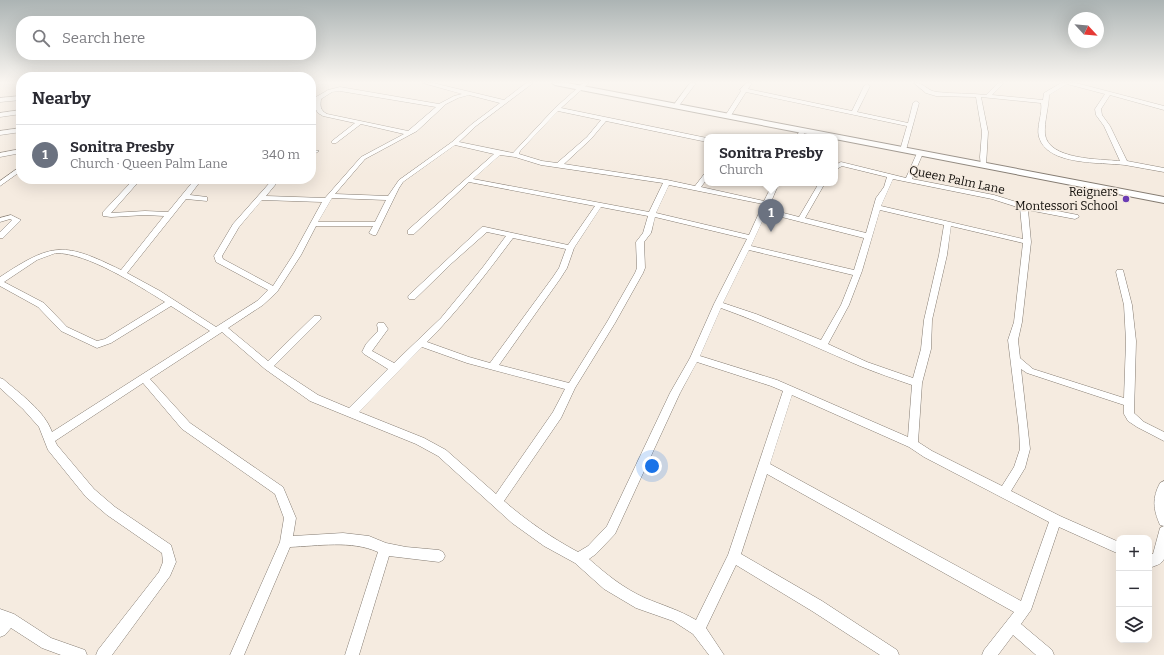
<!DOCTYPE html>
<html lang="en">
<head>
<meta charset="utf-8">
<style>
	:root { --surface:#fff; --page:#f7f7f7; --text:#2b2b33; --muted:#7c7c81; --line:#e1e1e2; --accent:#2563eb }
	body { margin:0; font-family:Bitter,serif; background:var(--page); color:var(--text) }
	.controls { position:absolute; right:12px; bottom:12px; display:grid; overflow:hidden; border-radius:8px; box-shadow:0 4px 16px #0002 }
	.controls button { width:36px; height:36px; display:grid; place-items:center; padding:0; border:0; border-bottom:1px solid var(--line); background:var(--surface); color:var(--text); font:20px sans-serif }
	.compass { position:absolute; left:1068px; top:12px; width:36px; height:36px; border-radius:50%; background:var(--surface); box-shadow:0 4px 16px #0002; rotate:116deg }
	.you { position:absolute; left:652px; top:466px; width:14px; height:14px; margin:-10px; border:3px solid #fff; border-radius:50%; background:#1a73e8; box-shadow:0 0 0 6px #1a73e833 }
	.badge { display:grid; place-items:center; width:26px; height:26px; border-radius:50%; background:var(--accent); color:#fff; font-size:13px; font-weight:700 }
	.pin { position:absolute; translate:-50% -33px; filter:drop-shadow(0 1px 2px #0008) }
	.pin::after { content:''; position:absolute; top:21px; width:14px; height:12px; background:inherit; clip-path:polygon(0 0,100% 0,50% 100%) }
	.popup { position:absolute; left:704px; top:134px; width:134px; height:52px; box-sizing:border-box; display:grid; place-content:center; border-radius:8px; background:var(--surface); filter:drop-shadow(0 1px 3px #0005); font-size:13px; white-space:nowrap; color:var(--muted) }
	.popup b { font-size:15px; color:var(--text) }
	.popup::after { content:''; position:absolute; left:50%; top:100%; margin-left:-8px; border:8px solid transparent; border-top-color:var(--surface) }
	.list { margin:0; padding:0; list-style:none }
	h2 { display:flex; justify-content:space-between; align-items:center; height:52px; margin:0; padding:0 16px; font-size:17px }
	h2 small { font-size:13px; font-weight:400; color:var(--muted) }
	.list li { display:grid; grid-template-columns:26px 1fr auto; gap:12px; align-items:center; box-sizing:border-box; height:60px; padding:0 16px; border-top:1px solid var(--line) }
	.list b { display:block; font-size:15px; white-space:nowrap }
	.list p { margin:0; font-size:13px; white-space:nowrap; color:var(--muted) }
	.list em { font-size:13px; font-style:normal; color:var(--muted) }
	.icon { flex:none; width:22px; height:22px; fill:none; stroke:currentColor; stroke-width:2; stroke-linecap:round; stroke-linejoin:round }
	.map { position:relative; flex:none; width:1164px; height:655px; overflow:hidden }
	.search { position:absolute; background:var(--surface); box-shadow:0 4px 16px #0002; left:16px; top:16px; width:300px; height:44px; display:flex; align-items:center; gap:10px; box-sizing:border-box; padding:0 14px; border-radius:16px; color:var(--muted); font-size:15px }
	.panel { position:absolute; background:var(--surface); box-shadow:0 4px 16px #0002; left:16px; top:72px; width:300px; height:112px; border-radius:16px }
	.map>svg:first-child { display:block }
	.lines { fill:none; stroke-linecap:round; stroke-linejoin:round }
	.street-casing { stroke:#857c72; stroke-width:1 }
	.secondary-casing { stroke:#857c72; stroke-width:2 }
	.street { fill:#fff; fill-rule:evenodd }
	.secondary { fill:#fff; fill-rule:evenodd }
	.poi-dot { fill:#6b3cb4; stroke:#f5ebe0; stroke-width:1.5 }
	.labels { text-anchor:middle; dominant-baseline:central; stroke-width:3; stroke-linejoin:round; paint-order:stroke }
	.far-street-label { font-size:12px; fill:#100d09; stroke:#f5ebe0 }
	.far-poi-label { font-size:12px; fill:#100d09; stroke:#f5ebe0; text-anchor:end }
</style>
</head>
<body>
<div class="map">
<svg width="1164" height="655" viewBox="0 0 1164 655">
	<rect width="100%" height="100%" fill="#f5ebe0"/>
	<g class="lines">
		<!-- street casing -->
		<g class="street-casing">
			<path id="street" d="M423 83H433L504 100 526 83H533L476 126 459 142 513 153 555 108 583 83H589L561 108 707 138V142L606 121 591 139 564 164 667 180 695 186 705 173 707 172V179L701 187 764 201 773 183H779L768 209 799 217 819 183H825L805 218 866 233 876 198 884 187 887 177 842 166 835 170V165L841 162 906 178 917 153 920 151 923 153 912 179 994 195 1026 205 1078 215 1079 217 1075 219 1028 210 1031 242 1022 322 1018 340 1020 358 1033 369 1124 398 1126 341 1124 305 1116 272 1117 270H1123L1132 305 1136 341 1134 413 1144 422 1164 432V441L1137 427 1128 421 1124 414V405L1027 373 1021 369 1030 449 1025 468 1011 491 1060 516 1119 542V554L1059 527 1031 610 1021 624 1052 650 1054 655H1036L1013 635 998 655H982L984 650 1014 612 767 474 741 554 822 601 897 650 899 655H880L812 611 736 565 706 628 724 655H709L693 634 673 621 636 608 604 589 575 563 544 546 512 523 438 456 416 444 310 401 265 369 222 332 150 379 190 423 283 487 296 518 293 536 343 533 369 536 386 543 406 547 439 550 443 552 445 556 443 560 439 562 389 556 359 655H345L378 552C351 540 318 546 290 547L244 655H230L280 542 284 518 275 494 182 429 143 383 55 441 57 445 94 489 115 507 171 545 176 562 170 576 112 655H96L98 650 159 572 163 562 162 553 107 515 86 497 48 450 39 427 23 409 0 388V378L3 379C20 394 44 410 52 432L210 331 171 306 111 343 97 348 61 331 38 307 0 286V277C53 242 64 242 121 270L164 216 145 215 111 217 103 216V212L134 179H141L111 213 145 211 168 212 195 179H202L190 195 207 197V201L186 199 127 273 160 291 216 327 257 301 268 290 216 262 214 256 233 224 273 179H280L266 196 325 198 361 157 404 134 361 124 336 143H332V141L355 123 323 116 318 113 315 108 316 97 328 90 340 87 439 104 454 96 462 94ZM340 91 436 107 408 131 327 114C320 110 320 106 321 99L332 92ZM469 95 500 103 472 124 452 142 399 180 388 196 335 194 365 159 417 131 446 104 458 98ZM558 111 601 120 587 137 557 163 542 161 519 154 520 151ZM455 145 494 154 408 230V234H414L469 182 595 206 568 245 485 227H482L409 295 408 297 409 299H415L452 263 487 232 506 236 483 267 441 318 394 363 372 351 388 329 384 323H378L377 325 378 329V331L366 344 362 352 364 354 388 369 349 408 318 395 274 366 320 320 321 318 320 316H314L268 361 228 328 263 305 277 292 301 255 316 226H373L369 233 373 235H376L399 188 403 182ZM500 155 515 157 541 165 663 183 649 212 473 179ZM893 179 992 199 1020 208 1023 239 881 206ZM669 185 763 204 749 235 656 213ZM332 198 386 200 375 222H318ZM262 200 322 202 293 255 273 286 223 259 222 256 239 227ZM601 207 648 216 643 233 636 242 637 268 635 273 607 322 569 383 499 365 560 279 567 268 574 248ZM880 210 944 225 939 255 924 320 921 349 913 378 867 362 828 344 849 305 862 271ZM766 213 864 238 854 270 751 246ZM655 217 747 239 714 304 690 358 670 393 607 526 588 546 578 552C552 538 527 521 504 501L561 418 575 388 615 323 643 273 645 268 644 242 651 233ZM951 226 1023 243 1014 322 1008 340 1019 429 1020 449 1014 467 1002 486 932 451 918 442 922 383 931 349 932 320 947 255ZM513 238 566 249 559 268 553 277 490 363 469 357 427 342C459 310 486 274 513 238ZM749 250 853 275 841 305 821 340 756 314 723 303ZM56 253C88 253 137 285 165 302L105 339 97 341 67 327 44 303 4 282 37 260ZM721 308C768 325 813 346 860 366 877 373 895 379 912 385L908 437 777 380 700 356ZM422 347 467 363 565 389 553 412 496 494 446 450 424 438 359 412ZM697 362 771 386 783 391 728 555 696 620C679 610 662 605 645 598 623 588 606 574 589 559L596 554 615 534 680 393ZM792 395 909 447 924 457 1049 522 1021 601 770 464Z
				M690 83H696L678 107H674L673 106Z
				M746 83H752L748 89 852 111 864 86 867 84 870 86 857 112 908 123 913 103 916 101 919 103 906 150 903 152 900 150 907 126 746 92 730 117H726L725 116 741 91 740 90Z
				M914 83C925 83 927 91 937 92 953 94 970 93 986 95L998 83H1004L992 95 1043 100 1044 93 1061 83H1076L1164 106V110L1110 95 1101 109 1102 115 1110 126 1127 161 1164 168V172C1151 170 1138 167 1125 165 1101 162 1047 166 1039 137 1036 126 1043 114 1041 103L981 97 988 132 986 166 981 167 980 157 982 132 976 97 936 96 926 93ZM1067 84 1105 94 1095 109 1096 115 1104 126 1120 161C1100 159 1048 160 1045 134 1044 122 1049 106 1049 95Z
				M21 96V100L0 102V98Z
				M21 110V114L0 117V113Z
				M21 128V132L0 135V131Z
				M801 129 806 130 802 137H796Z
				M21 149V153L0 157V153Z
				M314 150 319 151 311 156V151Z
				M21 166V171L0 186V181Z
				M11 215 21 220 3 238H0V232L12 220 10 219 0 222V218Z
				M1164 481V526L1160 525C1153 509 1152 498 1160 483Z
				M1164 526V559C1162 564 1157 565 1152 567L1149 566V554H1153L1160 528Z
				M0 609 14 614 51 638 85 650 87 655H61L42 648 11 628 5 635 0 637Z"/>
		</g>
		<!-- secondary casing -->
		<g class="secondary-casing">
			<path id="secondary" d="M552 83H567L1164 197V203L835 139V137H823L555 85Z"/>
		</g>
		<!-- street -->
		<use href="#street" class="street"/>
		<!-- secondary -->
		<use href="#secondary" class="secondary"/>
	</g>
	<!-- sky -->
	<linearGradient id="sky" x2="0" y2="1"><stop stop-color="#acb4b4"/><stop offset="0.47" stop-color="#faf6f1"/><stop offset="1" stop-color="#faf6f1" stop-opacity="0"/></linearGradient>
	<rect width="1164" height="175" fill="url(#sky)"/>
	<!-- markers -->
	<circle class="poi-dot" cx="1126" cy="199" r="4"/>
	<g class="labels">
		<!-- far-street labels -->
		<g class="far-street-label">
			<text transform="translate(957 180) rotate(12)">Queen Palm Lane</text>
		</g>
		<!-- far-poi labels -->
		<g class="far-poi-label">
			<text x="1118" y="192">Reigners<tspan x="1118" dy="14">Montessori School</tspan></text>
		</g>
	</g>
</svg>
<div class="controls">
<button>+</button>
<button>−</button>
<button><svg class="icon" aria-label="layers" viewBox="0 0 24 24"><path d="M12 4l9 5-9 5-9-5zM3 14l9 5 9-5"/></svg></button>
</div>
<svg class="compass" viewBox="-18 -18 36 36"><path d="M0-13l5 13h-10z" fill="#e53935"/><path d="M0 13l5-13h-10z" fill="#7c7c81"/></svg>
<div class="you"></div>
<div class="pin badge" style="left:771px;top:232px;background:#6b7280">1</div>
<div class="popup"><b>Sonitra Presby</b>Church</div>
<div class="search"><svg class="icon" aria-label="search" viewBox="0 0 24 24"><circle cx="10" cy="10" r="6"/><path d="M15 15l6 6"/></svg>Search here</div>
<section class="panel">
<h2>Nearby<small></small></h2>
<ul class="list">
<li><span class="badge" style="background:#6b7280">1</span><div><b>Sonitra Presby</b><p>Church · Queen Palm Lane</p></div><em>340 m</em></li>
</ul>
</section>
</div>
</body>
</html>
